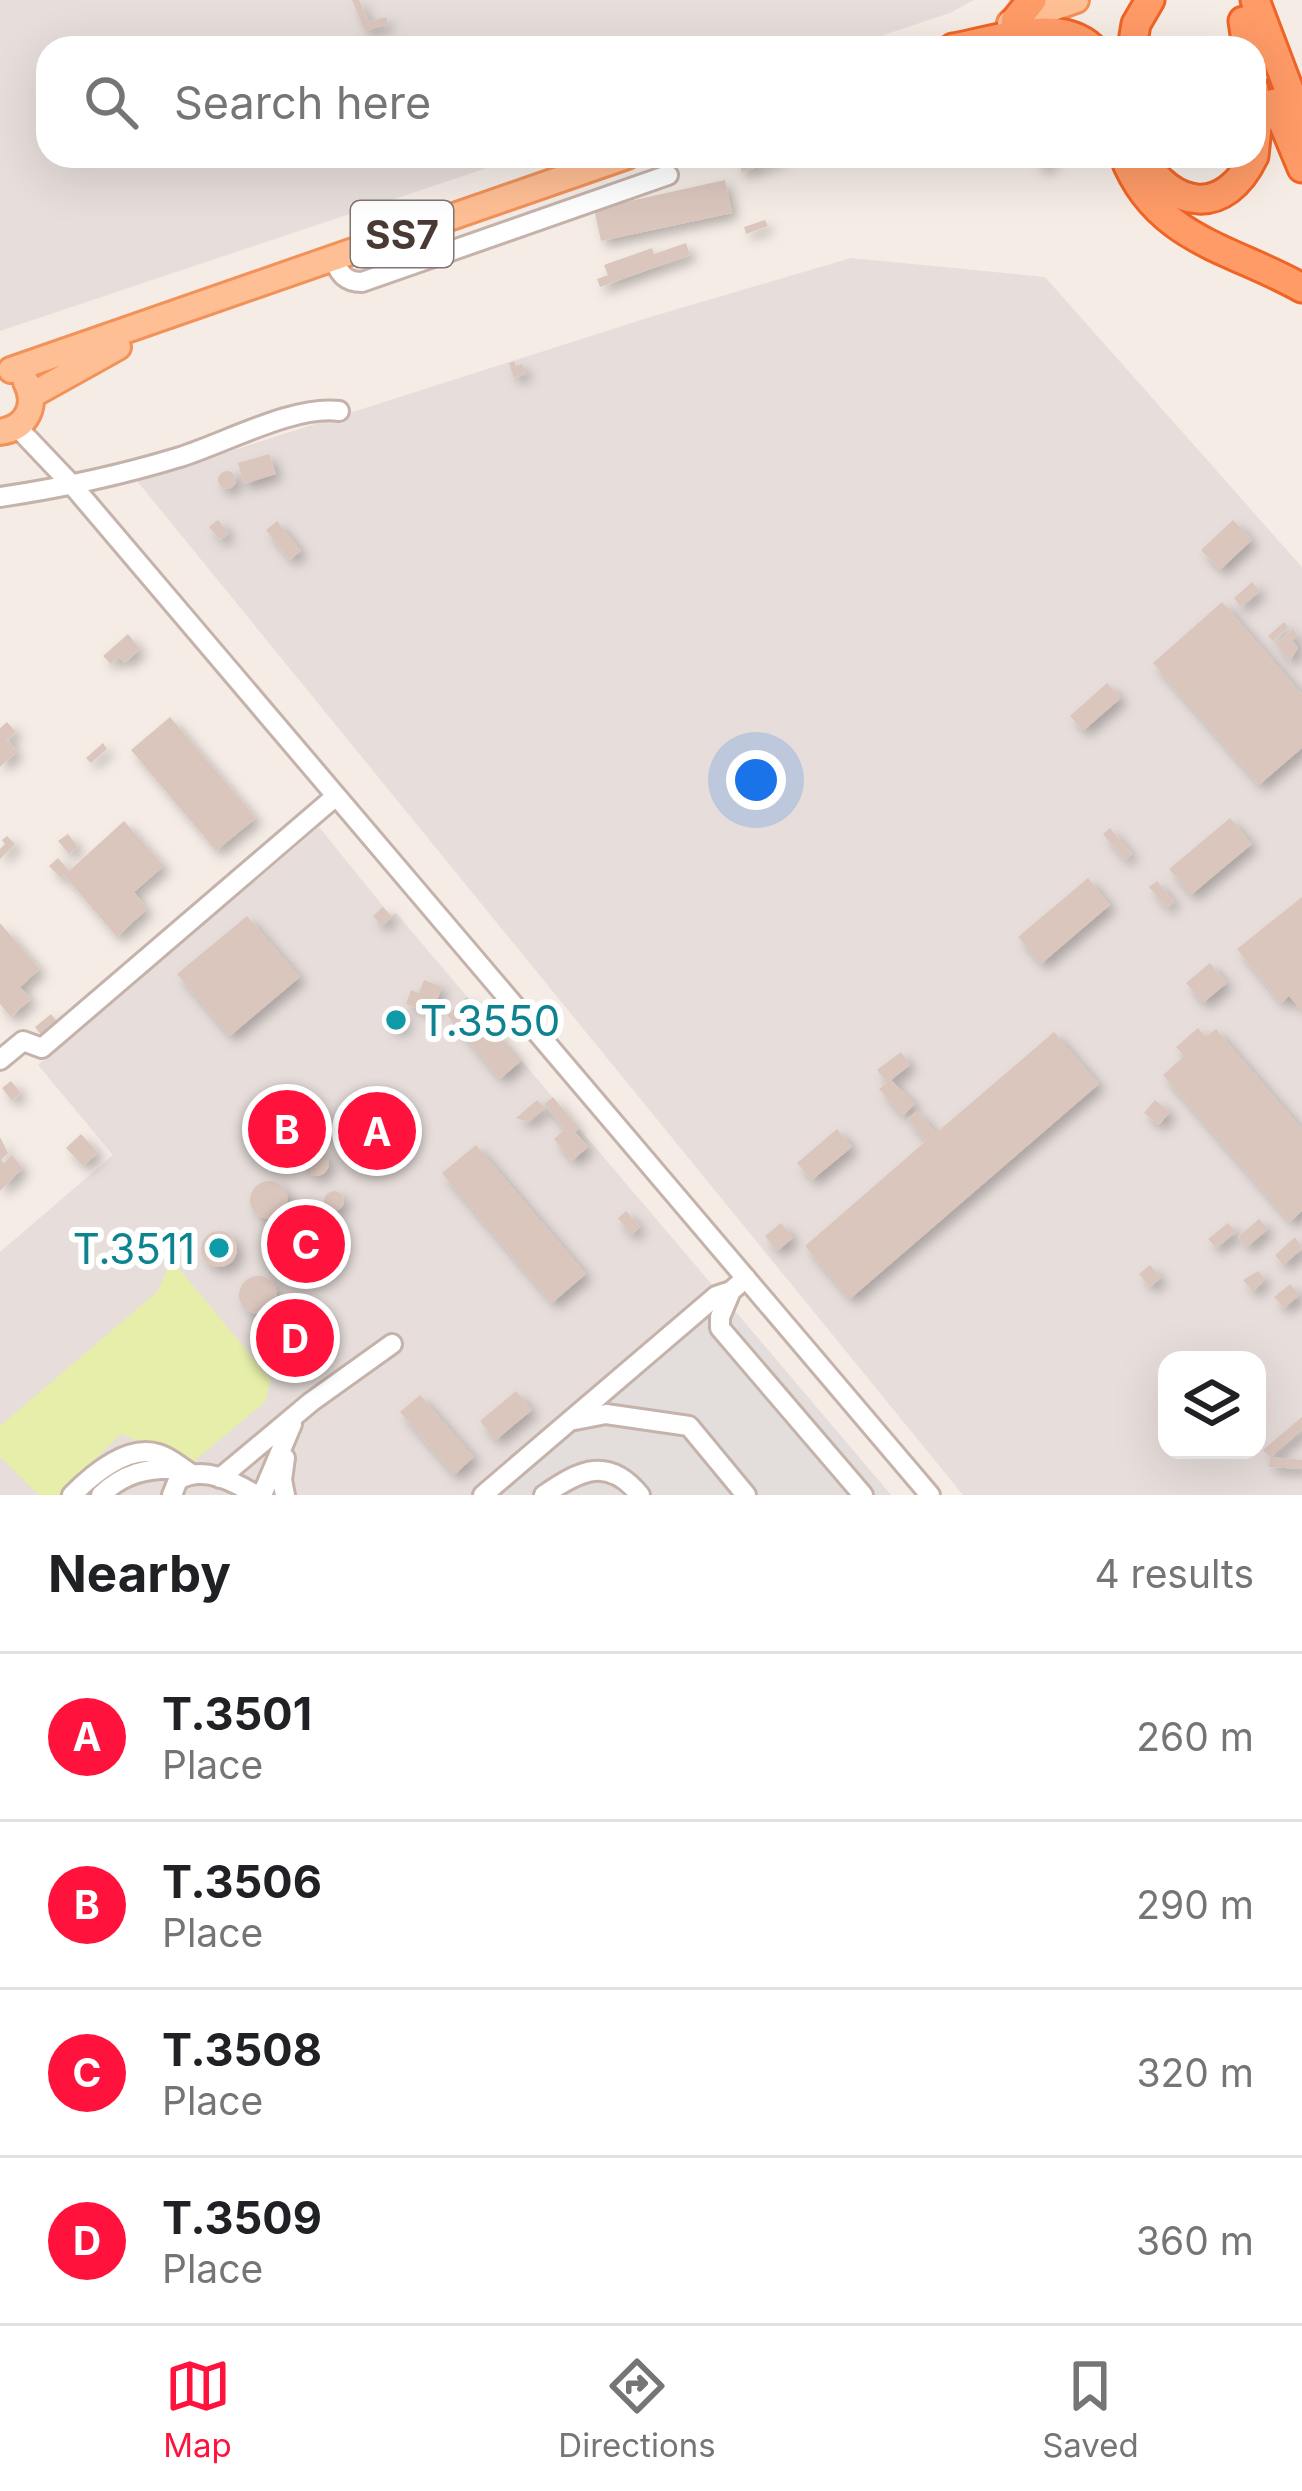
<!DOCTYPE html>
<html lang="en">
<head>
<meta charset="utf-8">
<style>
	:root { --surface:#fff; --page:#f2f2f2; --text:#202124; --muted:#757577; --line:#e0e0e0; --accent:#ff133c }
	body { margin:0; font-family:Inter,sans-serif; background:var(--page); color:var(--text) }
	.controls { position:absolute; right:36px; bottom:36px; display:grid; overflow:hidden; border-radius:24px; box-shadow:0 12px 48px #0002 }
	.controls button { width:108px; height:108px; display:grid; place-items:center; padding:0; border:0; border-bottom:3px solid var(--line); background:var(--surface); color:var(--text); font:60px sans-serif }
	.you { position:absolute; left:756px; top:780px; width:42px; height:42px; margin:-30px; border:9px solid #fff; border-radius:50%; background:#1a73e8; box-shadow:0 0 0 18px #1a73e833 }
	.badge { display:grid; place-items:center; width:78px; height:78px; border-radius:50%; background:var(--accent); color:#fff; font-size:39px; font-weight:700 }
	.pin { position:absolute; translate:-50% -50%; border:6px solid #fff; box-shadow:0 3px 12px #0006 }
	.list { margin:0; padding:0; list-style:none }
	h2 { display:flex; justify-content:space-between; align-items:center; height:156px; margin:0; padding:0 48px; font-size:51px }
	h2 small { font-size:39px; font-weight:400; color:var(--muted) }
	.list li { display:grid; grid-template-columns:78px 1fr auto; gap:36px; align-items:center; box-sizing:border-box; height:168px; padding:0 48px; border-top:3px solid var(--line) }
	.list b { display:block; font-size:45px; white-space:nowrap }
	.list p { margin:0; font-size:39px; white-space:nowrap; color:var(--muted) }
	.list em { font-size:39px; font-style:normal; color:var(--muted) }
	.icon { flex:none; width:66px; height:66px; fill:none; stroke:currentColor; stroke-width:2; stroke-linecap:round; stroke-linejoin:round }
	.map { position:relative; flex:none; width:1302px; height:1495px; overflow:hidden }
	.search { position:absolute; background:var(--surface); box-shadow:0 12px 48px #0002; left:36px; right:36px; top:36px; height:132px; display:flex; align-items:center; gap:30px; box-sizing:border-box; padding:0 42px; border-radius:36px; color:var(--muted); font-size:45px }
	.sheet { height:828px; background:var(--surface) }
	nav { display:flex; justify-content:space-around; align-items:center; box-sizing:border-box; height:168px; border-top:3px solid var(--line); background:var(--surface); font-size:33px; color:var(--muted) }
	nav a { display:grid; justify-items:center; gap:6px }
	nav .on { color:var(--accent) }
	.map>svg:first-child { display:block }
	.industrial { fill:#e7dedb; fill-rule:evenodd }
	.green { fill:#e6eeaa }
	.parking { fill:#e3dedc }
	.building { fill:#dbc6bd; filter:url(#shadow) }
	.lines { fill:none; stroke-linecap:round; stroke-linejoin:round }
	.minor-casing { stroke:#c5b3ab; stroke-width:24 }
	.major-casing { stroke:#f29258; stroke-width:30 }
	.highway-casing { stroke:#f06426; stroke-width:33 }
	.minor { stroke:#fff; stroke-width:18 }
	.major { stroke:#ffbf95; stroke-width:24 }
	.highway { stroke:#ff9b67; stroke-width:27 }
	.culture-dot { fill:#0f9aa8; stroke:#fff; stroke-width:4.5 }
	.labels { text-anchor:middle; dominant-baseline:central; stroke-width:12; stroke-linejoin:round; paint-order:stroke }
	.shield { fill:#fff; stroke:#807571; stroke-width:3 }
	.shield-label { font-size:39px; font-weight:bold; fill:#493a34 }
	.culture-label { font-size:42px; fill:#0d838f; stroke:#fff; text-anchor:start }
</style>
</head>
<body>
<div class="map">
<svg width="1302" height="1495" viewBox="0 0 1302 1495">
	<defs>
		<filter id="shadow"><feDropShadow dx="6" dy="6" stdDeviation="6" flood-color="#0004"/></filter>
	</defs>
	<rect width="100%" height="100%" fill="#f5ece6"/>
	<!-- industrial -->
	<path class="industrial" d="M0 0H974L950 13 845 48H48V156H523L0 331Z
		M851 258 1045 277 1302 567V1495H963L137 481 647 318ZM1167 1360H1257V1450H1167Z
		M319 827 391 916 396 913 891 1495H0V1252L113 1155 38 1065Z"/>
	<!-- green -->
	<path class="green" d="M171 1259 271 1380 265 1402 193 1462 121 1434 58 1495H39L0 1457V1426L158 1291Z"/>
	<!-- parking -->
	<path class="parking" d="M713 1285 891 1495H472L676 1321Z"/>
	<!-- building -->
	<path class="building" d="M352 0H359L369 22 386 17 388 24 365 31Z
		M736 156H787V157L742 172Z
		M1031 156H1056L1043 169Z
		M725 180 732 213 601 241 594 209Z
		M765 220 768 226 746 234 744 227Z
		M686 243 690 255 600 287 597 279 608 275 604 265 652 248 654 254Z
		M514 361 516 366 522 364 526 374 514 378 509 363Z
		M269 454 276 474 244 484 238 463Z
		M218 480a9 9 0 1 1 18 0a9 9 0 1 1-18 0Z
		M218 520 229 534 220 540 209 527Z
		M1233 520 1252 540 1220 570 1201 550Z
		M277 521 301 551 290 560 266 530Z
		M1252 582 1260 591 1241 607 1234 598Z
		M1222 602 1302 694V748L1259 785 1153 663Z
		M1284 622 1288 627 1273 641 1268 636Z
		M1293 629 1298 635 1292 640 1298 648 1290 661 1276 644Z
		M128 634 140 649 125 663 119 656 111 664 103 656Z
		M1107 683 1121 698 1083 731 1070 716Z
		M170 717 256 818 216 851 131 750Z
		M7 722 16 732 7 740 17 752 0 767V728Z
		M103 743 107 749 91 763 86 758Z
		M1230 818 1252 844 1191 895 1169 869Z
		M124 821 164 866 134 892 147 909 117 937 64 875 61 878 49 866 58 858 69 871Z
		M1110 828 1132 854 1125 860 1103 834Z
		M68 834 78 847 69 854 58 841Z
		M7 836 15 844 0 859V849L5 844 2 840Z
		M1088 878 1110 905 1041 964 1018 937Z
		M1157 881 1174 902 1167 908 1149 887Z
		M1302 897V1011L1289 996 1281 1003 1237 949Z
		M383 907 392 917 382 926 373 916Z
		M247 916 300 977 230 1036 177 974Z
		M0 923 40 969 20 987 31 999 11 1017 0 1004Z
		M1210 963 1227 983 1203 1003 1186 983Z
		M424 980 442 987 432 1014 406 1004 411 990 419 993Z
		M467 997 521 1061 500 1079 447 1015Z
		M386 1020a10 10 0 1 1 20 0a10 10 0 1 1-20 0Z
		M51 1014 58 1023 42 1036 35 1027Z
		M1198 1028 1206 1037 1216 1029 1302 1129V1211L1290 1222 1163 1075 1184 1056 1176 1047Z
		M1054 1032 1099 1084 850 1299 805 1246 926 1141 907 1119 917 1111 936 1133Z
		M901 1052 910 1065 891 1080 915 1104 903 1116 879 1089 887 1083 877 1070Z
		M11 1081 21 1093 12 1101 2 1088Z
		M553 1097 579 1129 575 1132 588 1147 572 1161 554 1139 565 1129 544 1104Z
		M537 1100 545 1108 528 1122 516 1118Z
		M1155 1100 1170 1112 1159 1125 1144 1113Z
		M272 1128a15 15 0 1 1 30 0a15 15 0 1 1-30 0Z
		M369 1131a8 8 0 1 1 16 0a8 8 0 1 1-16 0Z
		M837 1129 852 1147 812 1180 797 1163Z
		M81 1134 98 1153 83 1166 66 1148Z
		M0 1137 8 1153 1 1160 4 1163 12 1155 23 1168 0 1191Z
		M476 1145 586 1274 552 1303 442 1173Z
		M303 1163a13 13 0 1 1 26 0a13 13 0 1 1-26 0Z
		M250 1200a19 19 0 1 1 38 0a19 19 0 1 1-38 0Z
		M324 1201a10 10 0 1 1 20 0a10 10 0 1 1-20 0Z
		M626 1211 640 1227 631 1235 618 1218Z
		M1259 1219 1268 1229 1247 1247 1238 1237Z
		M781 1223 793 1238 777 1251 765 1236Z
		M1228 1223 1236 1232 1216 1248 1208 1239Z
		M287 1243a19 19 0 1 1 38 0a19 19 0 1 1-38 0Z
		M201 1249a18 18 0 1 1 36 0a18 18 0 1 1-36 0Z
		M1295 1237 1302 1249 1283 1265 1275 1255Z
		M1150 1265 1161 1278 1150 1287 1139 1274Z
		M1258 1271 1265 1279 1253 1292 1243 1280Z
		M239 1295a19 19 0 1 1 38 0a19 19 0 1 1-38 0Z
		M1290 1284 1300 1295 1284 1308 1274 1297Z
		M277 1338a18 18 0 1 1 36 0a18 18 0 1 1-36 0Z
		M516 1391 532 1410 496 1440 480 1421Z
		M420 1395 474 1457 454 1475 400 1412Z
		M1302 1417V1430L1270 1457 1263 1450Z
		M1270 1457 1302 1460V1469L1269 1467Z"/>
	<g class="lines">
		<!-- minor casing -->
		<g class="minor-casing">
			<path id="minor" d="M332 258C340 273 344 282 362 282L668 175
				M17 427 73 486 930 1495
				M0 497C61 488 121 475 180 457 225 443 294 405 339 411
				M0 1060 23 1041 42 1048 336 796
				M731 1291 720 1317V1328L863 1495
				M575 1420 606 1414 689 1426 746 1495
				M285 1458 282 1480 285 1495
				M220 1478 311 1402 392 1344
				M72 1495C91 1476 128 1444 158 1454 170 1457 181 1468 192 1474
				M101 1495C124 1473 148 1467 180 1469
				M172 1495 178 1480C203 1465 233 1481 256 1495
				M262 1495 292 1424
				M483 1495 716 1296 731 1291 746 1278
				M544 1495C580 1470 608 1456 640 1495"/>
		</g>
		<!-- major casing -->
		<g class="major-casing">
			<path id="major" d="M1010 23 1076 0
				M11 370 627 156
				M32 395 118 347
				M0 432C27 428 38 405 26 382"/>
		</g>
		<!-- highway casing -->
		<g class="highway-casing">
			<path id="highway" d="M1255 0 1302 124
				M1015 21 1032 0
				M1243 21 1247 48
				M953 48C995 41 1058 16 1092 48
				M1132 48 1136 24 1150 0
				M1254 89 1258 117 1254 156
				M1275 103 1302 168
				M1124 156C1156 240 1231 248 1302 288
				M1141 156C1173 210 1225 217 1254 156"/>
		</g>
		<!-- minor -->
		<use href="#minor" class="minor"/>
		<!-- major -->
		<use href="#major" class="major"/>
		<!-- highway -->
		<use href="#highway" class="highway"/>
	</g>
	<!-- markers -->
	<g class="culture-dot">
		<circle cx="396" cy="1020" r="12"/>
		<circle cx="219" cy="1248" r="12"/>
	</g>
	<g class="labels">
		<!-- shield labels -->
		<rect class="shield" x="351" y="201" width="102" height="66" rx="9"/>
		<g class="shield-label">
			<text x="402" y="234">SS7</text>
		</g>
		<!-- culture labels -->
		<g class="culture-label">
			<text x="420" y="1020">T.3550</text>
			<text x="195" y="1248" text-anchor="end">T.3511</text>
		</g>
	</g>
</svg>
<div class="controls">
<button><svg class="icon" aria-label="layers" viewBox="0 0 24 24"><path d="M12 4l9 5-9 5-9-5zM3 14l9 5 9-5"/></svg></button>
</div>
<div class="you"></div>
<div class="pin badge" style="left:377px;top:1131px">A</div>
<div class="pin badge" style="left:287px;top:1129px">B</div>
<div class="pin badge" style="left:306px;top:1244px">C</div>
<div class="pin badge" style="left:295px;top:1338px">D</div>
<div class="search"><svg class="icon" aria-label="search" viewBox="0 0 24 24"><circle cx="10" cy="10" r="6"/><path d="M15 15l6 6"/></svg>Search here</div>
</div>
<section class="sheet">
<h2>Nearby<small>4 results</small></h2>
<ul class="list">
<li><span class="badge">A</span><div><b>T.3501</b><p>Place</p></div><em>260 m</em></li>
<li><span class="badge">B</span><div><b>T.3506</b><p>Place</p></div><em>290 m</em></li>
<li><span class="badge">C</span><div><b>T.3508</b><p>Place</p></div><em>320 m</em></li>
<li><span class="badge">D</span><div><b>T.3509</b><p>Place</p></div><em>360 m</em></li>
</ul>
</section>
<nav>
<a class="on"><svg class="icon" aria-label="map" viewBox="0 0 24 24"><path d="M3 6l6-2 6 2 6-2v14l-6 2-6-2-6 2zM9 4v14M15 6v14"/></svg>Map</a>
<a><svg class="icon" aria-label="directions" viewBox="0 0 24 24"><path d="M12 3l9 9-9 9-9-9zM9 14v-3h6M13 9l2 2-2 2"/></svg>Directions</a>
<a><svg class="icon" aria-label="saved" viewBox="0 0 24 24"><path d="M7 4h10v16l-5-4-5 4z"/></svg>Saved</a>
</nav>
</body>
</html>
